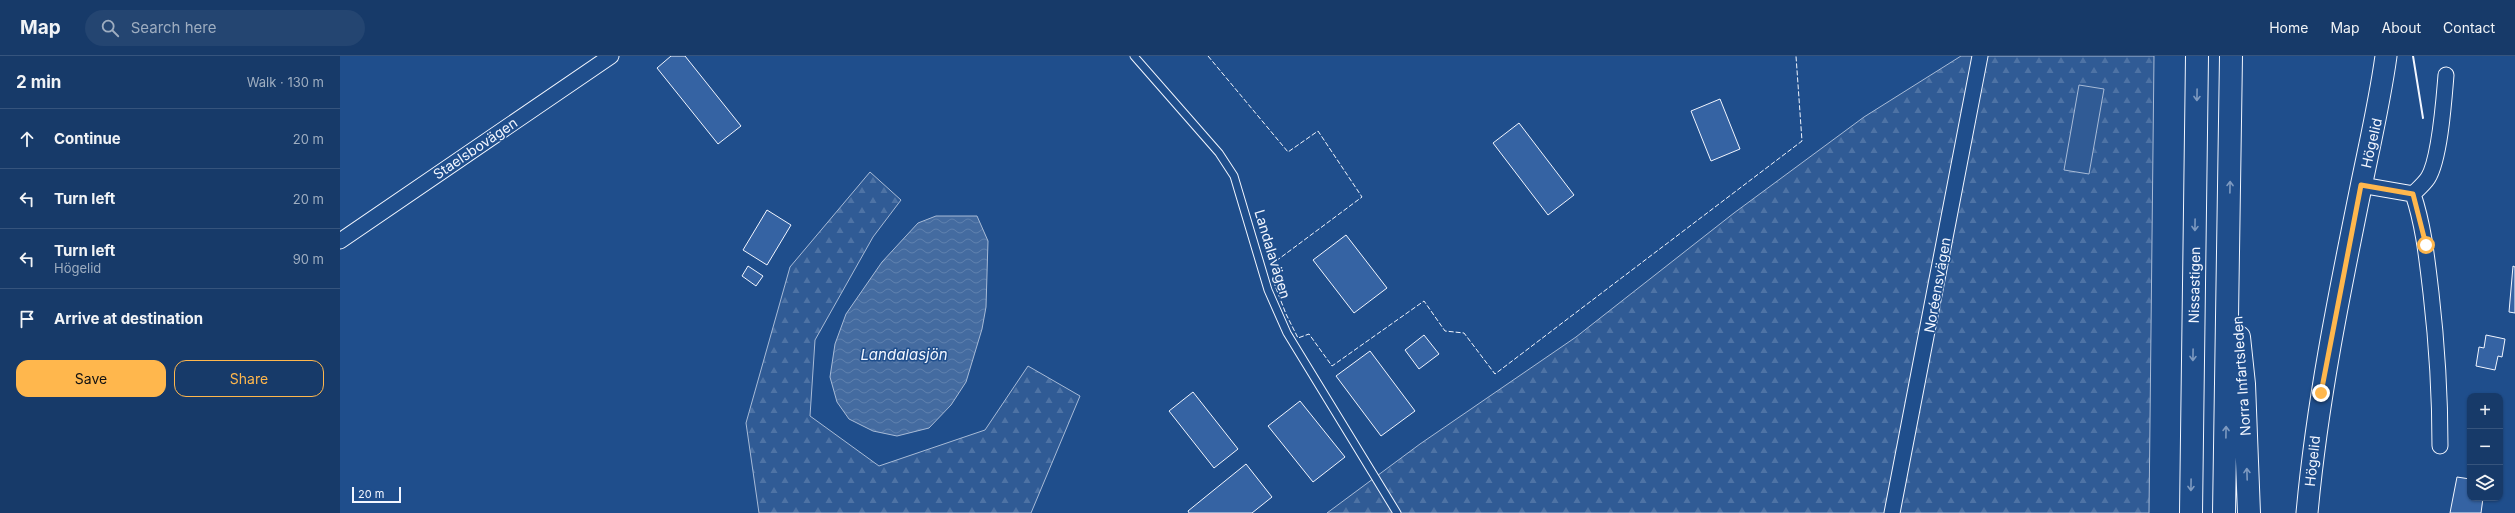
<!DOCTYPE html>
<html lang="en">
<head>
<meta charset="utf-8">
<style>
	:root { --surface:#173a69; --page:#244571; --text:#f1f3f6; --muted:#9eadc0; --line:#36547d; --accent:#ffb74d }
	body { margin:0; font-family:Inter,sans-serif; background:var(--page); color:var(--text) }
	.controls { position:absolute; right:12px; bottom:12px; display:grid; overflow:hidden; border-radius:8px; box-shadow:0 1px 3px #0004 }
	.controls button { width:36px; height:36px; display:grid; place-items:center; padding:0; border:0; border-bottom:1px solid var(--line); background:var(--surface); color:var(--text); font:20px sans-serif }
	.scale { position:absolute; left:12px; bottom:10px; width:49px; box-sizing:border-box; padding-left:4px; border:2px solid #f2f6ff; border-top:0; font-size:11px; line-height:14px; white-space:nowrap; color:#f2f6ff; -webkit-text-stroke:3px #1f4e8c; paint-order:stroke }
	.stop { position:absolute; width:12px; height:12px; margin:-9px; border:3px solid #ffb74d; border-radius:50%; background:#fff }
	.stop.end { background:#ffb74d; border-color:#fff; box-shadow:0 1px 4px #0008 }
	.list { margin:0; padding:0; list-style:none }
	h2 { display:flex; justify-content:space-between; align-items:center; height:52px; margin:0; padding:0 16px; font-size:17px }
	h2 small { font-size:13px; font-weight:400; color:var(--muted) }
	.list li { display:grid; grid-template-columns:26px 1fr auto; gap:12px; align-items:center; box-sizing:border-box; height:60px; padding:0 16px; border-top:1px solid var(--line) }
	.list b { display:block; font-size:15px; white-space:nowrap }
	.list p { margin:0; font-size:13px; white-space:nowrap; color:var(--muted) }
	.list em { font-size:13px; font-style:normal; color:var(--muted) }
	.actions { display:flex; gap:8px; padding:12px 16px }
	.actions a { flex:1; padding:9px 0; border:1px solid var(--accent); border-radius:12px; text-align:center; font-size:14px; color:var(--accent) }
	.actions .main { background:var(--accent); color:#111 }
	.icon { flex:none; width:22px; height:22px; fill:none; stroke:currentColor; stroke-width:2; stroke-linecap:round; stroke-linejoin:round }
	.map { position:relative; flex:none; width:2175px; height:457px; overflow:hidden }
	header { display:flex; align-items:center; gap:24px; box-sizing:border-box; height:56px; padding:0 20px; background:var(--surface); border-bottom:1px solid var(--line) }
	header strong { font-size:19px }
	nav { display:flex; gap:22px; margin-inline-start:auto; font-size:14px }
	.search { width:280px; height:36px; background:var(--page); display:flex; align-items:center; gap:10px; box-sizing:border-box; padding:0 14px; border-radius:22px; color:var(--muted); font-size:15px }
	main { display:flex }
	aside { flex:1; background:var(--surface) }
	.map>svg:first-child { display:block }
	.forest { fill:url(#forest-firs); stroke:#a8bbd7 }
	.pitch { fill:#305b95; stroke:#a8bbd7 }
	.water { fill:url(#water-waves); stroke:#a8bbd7 }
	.building { fill:#3563a3; stroke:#f2f6ff }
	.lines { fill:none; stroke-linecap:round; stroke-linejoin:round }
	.lane-casing { stroke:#f2f6ff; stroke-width:9 }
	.street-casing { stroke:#f2f6ff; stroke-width:17 }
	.secondary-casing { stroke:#f2f6ff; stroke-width:23 }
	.highway-casing { stroke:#f2f6ff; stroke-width:24 }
	.lane { stroke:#1f4e8c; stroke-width:7 }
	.street { stroke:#1f4e8c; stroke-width:15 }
	.secondary { stroke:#1f4e8c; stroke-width:21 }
	.highway { stroke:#1f4e8c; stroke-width:22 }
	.fence { stroke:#f2f6ff; stroke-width:1; stroke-dasharray:5 2; stroke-linecap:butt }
	.wall { stroke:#f2f6ff; stroke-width:2 }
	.oneway { stroke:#7e9ac0 }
	.route { stroke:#ffb74d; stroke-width:5 }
	.labels { text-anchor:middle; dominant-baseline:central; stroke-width:3; stroke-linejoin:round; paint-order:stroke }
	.street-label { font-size:14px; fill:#f2f6ff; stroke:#1f4e8c }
	.water-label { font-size:15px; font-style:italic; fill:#f2f6ff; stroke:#1f4e8c }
</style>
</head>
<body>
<header>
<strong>Map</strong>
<div class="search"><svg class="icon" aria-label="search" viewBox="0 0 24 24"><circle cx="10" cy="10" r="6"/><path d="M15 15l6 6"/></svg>Search here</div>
<nav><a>Home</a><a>Map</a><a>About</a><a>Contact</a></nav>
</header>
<main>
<aside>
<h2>2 min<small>Walk · 130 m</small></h2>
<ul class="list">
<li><svg class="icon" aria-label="ahead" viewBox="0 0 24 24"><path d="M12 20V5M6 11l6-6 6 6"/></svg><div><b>Continue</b></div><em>20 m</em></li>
<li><svg class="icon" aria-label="left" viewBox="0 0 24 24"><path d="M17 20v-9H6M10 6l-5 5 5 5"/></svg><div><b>Turn left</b></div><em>20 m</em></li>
<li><svg class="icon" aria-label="left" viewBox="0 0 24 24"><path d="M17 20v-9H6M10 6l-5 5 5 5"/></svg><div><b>Turn left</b><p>Högelid</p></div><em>90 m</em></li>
<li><svg class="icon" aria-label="arrive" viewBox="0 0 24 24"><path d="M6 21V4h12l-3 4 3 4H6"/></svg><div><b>Arrive at destination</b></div></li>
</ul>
<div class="actions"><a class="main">Save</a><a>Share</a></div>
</aside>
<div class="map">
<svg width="2175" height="457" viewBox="0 0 2175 457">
	<defs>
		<pattern id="forest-firs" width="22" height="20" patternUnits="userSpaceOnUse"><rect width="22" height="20" fill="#305b95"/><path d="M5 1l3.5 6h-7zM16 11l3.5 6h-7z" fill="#4e73a5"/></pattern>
		<pattern id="water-waves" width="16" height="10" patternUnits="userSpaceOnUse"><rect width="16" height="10" fill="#446ba0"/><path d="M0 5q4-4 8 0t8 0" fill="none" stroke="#5f81ae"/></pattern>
	</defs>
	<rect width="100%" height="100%" fill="#1f4e8c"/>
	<!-- forest -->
	<path class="forest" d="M1621 0H1814L1809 457H987L1080 388 1236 281 1394 157 1524 61Z
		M530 116 561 144 533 181 475 284 470 360 539 410 645 374 688 310 740 340 691 457H419L406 367 450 211Z"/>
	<!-- pitch -->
	<path class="pitch" d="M1739 29 1764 33 1749 118 1724 114Z"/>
	<!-- water -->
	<path class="water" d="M596 160H637L648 185 646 251 642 273 626 326 611 349 589 372 557 380 533 375 509 363 497 346 490 321 495 288 506 258 542 206 578 167Z"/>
	<!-- building -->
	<path class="building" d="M331 0H345L401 70 378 88 317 12Z
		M1380 43 1400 93 1371 105 1351 55Z
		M1179 67 1234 139 1208 159 1153 87Z
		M427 154 451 169 427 209 403 194Z
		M1006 179 1047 232 1014 257 973 204Z
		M408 210 423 220 416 230 402 220Z
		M2173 210 2175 211V257L2169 256Z
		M1084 279 1099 298 1079 313 1065 294Z
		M2146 279 2165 283 2162 301 2158 300 2155 314 2136 310 2139 291 2144 292Z
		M1030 295 1075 355 1041 380 996 320Z
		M853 336 898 393 874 412 829 355Z
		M960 345 1005 401 973 426 928 370Z
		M906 408 932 441 912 457H849L848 455Z
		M2117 421 2130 423V442H2143L2141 457H2110Z"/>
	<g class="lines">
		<!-- lane casing -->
		<g class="lane-casing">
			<path id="lane" d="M794 0 879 97 894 120 928 234 947 277 1057 457"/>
		</g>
		<!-- street casing -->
		<g class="street-casing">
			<path id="street" d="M2021 129 2073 138C2084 171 2087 204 2091 237 2097 289 2100 339 2100 390
				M2073 138C2078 133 2084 128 2088 122 2100 103 2104 43 2106 19
				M0 185 271 0
				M1552 457 1640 0"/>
		</g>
		<!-- secondary casing -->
		<g class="secondary-casing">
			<path id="secondary" d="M1967 457C1977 347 1999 239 2021 131 2030 87 2040 44 2046 0"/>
		</g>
		<!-- highway casing -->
		<g class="highway-casing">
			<path id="highway" d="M1899 281 1904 328 1909 457
				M1851 457 1857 0
				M1884 457 1891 0"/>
		</g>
		<!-- lane -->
		<use href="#lane" class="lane"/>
		<!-- street -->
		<use href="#street" class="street"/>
		<!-- secondary -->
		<use href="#secondary" class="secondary"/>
		<!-- highway -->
		<use href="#highway" class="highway"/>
		<!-- fence -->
		<path class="fence" d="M868 0 948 96 978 75 1022 141 936 205 940 220 934 227 946 258 958 282 969 278 992 310 1084 245 1105 275 1124 277 1155 318 1462 85 1456 0"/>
		<!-- wall -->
		<path class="wall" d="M2073 0 2083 62"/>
	</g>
	<!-- one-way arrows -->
	<defs><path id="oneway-shaft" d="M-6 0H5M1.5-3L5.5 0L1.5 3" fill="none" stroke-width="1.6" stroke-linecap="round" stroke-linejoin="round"/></defs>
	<g class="oneway">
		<use href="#oneway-shaft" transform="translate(1857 39) rotate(91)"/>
		<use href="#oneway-shaft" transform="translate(1890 131) rotate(-89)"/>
		<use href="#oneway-shaft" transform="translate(1855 169) rotate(91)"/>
		<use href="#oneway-shaft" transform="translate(1853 299) rotate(91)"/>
		<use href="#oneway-shaft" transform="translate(1886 376) rotate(-89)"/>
		<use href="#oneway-shaft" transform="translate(1907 418) rotate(-92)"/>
		<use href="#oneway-shaft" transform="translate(1851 429) rotate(91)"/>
	</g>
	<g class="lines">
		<!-- route -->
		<path class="route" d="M1981 337 2021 129 2073 138 2086 189"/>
	</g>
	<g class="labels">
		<!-- street labels -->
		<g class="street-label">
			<text transform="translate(2031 87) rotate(-77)">Högelid</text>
			<text transform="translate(135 92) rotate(-34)">Staelsbovägen</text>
			<text transform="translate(933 198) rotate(73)">Landalavägen</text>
			<text transform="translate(1597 229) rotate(-80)">Noréensvägen</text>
			<text transform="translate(1854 229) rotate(-89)">Nissastigen</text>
			<text transform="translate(1901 320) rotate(-94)">Norra Infartsleden</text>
			<text transform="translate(1972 405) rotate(-84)">Högelid</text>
		</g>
		<!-- water labels -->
		<g class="water-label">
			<text x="564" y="298">Landalasjön</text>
		</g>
	</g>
</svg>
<div class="controls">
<button>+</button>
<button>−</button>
<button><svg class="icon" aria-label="layers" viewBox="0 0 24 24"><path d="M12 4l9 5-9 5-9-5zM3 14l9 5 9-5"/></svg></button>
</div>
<div class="scale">20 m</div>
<div class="stop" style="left:2086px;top:189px"></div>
<div class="stop end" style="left:1981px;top:337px"></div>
</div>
</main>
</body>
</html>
